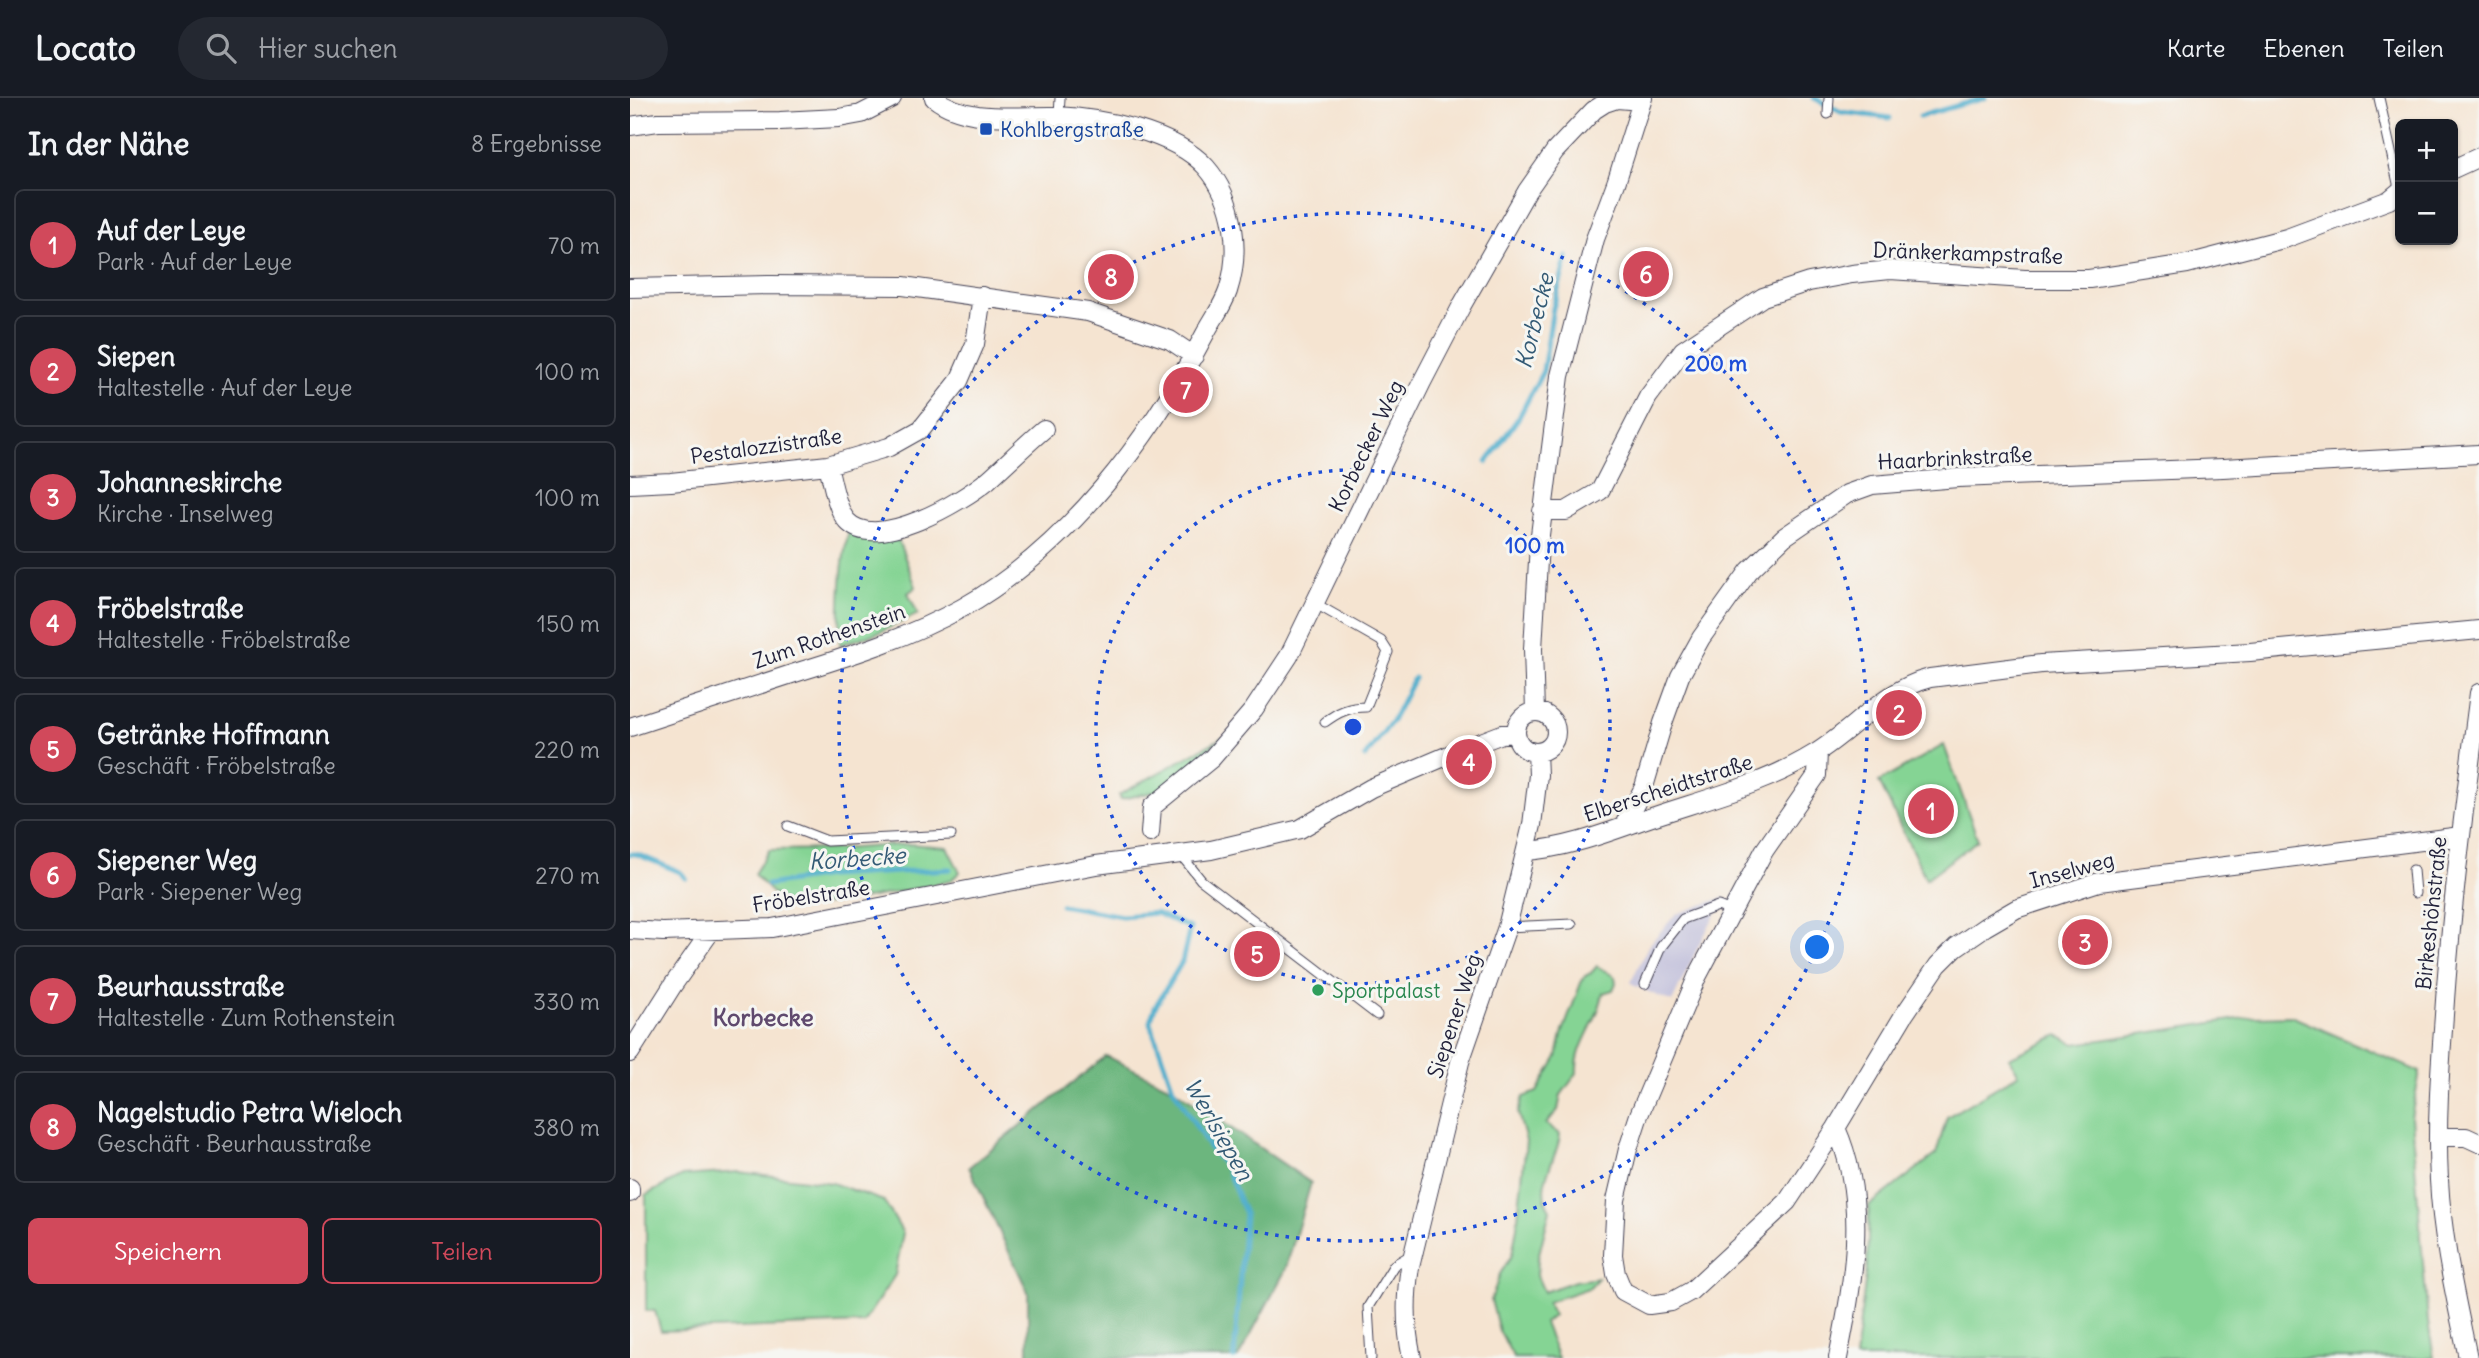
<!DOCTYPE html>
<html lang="de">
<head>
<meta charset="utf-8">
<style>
	:root { --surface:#171b24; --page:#242831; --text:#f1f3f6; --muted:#9ea1a6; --line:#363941; --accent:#d1495b }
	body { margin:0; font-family:Delius,sans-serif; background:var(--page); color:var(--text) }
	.controls { position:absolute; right:21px; top:21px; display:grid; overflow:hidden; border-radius:10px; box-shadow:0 2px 5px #0004 }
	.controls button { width:63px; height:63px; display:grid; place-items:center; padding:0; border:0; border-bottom:2px solid var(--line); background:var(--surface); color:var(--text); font:35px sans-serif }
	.you { position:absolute; left:1188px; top:850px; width:24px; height:24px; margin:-18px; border:5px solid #fff; border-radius:50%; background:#1a73e8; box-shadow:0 0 0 10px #1a73e833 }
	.badge { display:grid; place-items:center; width:46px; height:46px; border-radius:50%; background:var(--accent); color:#fff; font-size:23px; font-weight:700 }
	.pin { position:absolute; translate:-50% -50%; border:4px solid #fff; box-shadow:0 2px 7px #0006 }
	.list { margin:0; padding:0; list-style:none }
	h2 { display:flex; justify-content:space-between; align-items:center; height:91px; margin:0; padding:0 28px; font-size:30px }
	h2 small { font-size:23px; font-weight:400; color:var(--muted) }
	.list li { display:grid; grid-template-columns:46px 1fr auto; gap:21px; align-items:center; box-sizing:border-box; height:112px; margin:0 14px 14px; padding:0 14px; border:2px solid var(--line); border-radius:10px }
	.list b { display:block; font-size:26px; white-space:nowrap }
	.list p { margin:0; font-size:23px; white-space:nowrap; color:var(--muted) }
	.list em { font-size:23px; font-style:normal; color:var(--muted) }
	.actions { display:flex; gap:14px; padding:21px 28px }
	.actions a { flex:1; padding:16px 0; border:2px solid var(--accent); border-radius:10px; text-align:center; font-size:24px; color:var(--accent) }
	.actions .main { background:var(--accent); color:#fff }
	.icon { flex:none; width:38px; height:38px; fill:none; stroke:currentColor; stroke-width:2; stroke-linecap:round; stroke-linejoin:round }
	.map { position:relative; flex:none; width:1849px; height:1260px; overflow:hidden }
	header { display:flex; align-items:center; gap:42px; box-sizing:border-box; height:98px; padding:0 35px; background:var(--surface); border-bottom:2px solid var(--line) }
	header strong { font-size:33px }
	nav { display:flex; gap:38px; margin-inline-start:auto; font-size:24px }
	.search { width:490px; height:63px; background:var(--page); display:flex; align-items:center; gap:18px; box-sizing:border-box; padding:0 24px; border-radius:38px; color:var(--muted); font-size:26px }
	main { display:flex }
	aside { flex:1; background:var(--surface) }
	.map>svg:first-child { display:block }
	.industrial { fill:#c3c1db }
	.green { fill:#85d494; stroke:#547b68; stroke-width:2 }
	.forest { fill:#6cb67e; stroke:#476c5c; stroke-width:2 }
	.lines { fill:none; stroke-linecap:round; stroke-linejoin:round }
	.stream { stroke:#4dadcc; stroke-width:5 }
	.lane-casing { stroke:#423f52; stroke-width:11 }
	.street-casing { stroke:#423f52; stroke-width:20 }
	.lane { stroke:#fff; stroke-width:9 }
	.street { stroke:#fff; stroke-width:18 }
	.ring { fill:none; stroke:#1d4ed8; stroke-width:3.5; stroke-dasharray:3.5 7 }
	.transit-dot { fill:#1a4fb4; stroke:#f6f6f2; stroke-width:2.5 }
	.leisure-dot { fill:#2e9e5b; stroke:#f6f6f2; stroke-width:2.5 }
	.labels { text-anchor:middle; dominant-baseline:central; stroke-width:6; stroke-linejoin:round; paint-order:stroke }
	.transit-label { font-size:21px; fill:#164399; stroke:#f6f6f2; text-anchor:start }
	.street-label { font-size:21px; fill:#22223b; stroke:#f6f6f2 }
	.leisure-label { font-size:21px; fill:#27864d; stroke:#f6f6f2; text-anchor:start }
	.water-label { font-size:23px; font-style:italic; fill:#335a75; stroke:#f6f6f2 }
	.quarter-label { font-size:24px; font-weight:bold; fill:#604a6e; stroke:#f6f6f2 }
	.centre { fill:#1d4ed8; stroke:#f6f6f2; stroke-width:3.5 }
	.ring-label { font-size:21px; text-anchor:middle; font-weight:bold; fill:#1d4ed8; stroke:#f6f6f2; stroke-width:6; stroke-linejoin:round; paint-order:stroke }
</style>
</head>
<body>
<header>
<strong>Locato</strong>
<div class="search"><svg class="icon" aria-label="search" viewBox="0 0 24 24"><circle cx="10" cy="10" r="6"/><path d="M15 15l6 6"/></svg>Hier suchen</div>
<nav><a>Karte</a><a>Ebenen</a><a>Teilen</a></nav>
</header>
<main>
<aside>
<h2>In der Nähe<small>8 Ergebnisse</small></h2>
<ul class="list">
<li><span class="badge">1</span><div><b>Auf der Leye</b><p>Park · Auf der Leye</p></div><em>70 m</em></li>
<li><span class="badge">2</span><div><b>Siepen</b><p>Haltestelle · Auf der Leye</p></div><em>100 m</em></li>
<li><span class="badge">3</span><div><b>Johanneskirche</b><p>Kirche · Inselweg</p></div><em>100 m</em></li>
<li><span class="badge">4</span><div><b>Fröbelstraße</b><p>Haltestelle · Fröbelstraße</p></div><em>150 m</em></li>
<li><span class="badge">5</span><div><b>Getränke Hoffmann</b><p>Geschäft · Fröbelstraße</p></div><em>220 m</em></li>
<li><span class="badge">6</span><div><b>Siepener Weg</b><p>Park · Siepener Weg</p></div><em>270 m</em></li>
<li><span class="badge">7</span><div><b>Beurhausstraße</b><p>Haltestelle · Zum Rothenstein</p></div><em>330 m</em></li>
<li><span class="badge">8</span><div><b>Nagelstudio Petra Wieloch</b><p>Geschäft · Beurhausstraße</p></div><em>380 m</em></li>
</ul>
<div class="actions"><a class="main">Speichern</a><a>Teilen</a></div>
</aside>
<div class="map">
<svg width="1849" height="1260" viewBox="0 0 1849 1260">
	<rect width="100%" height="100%" fill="#f6f6f2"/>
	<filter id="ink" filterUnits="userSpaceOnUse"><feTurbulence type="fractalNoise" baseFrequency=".0143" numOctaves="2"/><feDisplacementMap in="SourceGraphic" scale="14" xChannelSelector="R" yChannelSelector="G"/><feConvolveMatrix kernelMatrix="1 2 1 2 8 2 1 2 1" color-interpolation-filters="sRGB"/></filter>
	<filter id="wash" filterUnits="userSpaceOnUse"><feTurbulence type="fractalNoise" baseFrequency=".00686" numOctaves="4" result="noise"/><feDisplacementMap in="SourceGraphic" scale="28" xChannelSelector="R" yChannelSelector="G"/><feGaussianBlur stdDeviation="1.57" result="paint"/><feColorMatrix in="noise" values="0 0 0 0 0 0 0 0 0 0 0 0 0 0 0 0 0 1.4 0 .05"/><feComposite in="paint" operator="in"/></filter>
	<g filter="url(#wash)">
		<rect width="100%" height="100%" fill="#f5e4d1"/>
		<!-- industrial -->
		<path class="industrial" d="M1095 799 1069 847 1042 904 1003 887 1001 884 1018 848 1046 816Z"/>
		<!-- green -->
		<path class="green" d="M220 429 265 434 286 489 278 495 288 516 250 534 210 547C209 511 210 464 220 429Z
			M593 639 533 692 491 701 489 697Z
			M1314 647 1348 742 1296 781 1249 684Z
			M279 746 317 749 330 774 320 783C287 789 182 816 157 805 144 799 133 786 124 776L139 752 210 751Z
			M967 868 985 879 986 885 983 892 973 895C969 924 945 946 947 975L931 997 928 1012 916 1026 930 1036C928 1063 903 1086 920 1112L908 1160 907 1178 914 1194 945 1183 968 1180 959 1190 917 1204 924 1217 914 1225 928 1260H884L869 1233 861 1202 870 1176 882 1157 887 1129 896 1043 888 1015 893 999 907 994 927 959 932 936 951 885 955 878 961 875Z
			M1661 918 1790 974 1781 1019 1798 1224 1804 1260H1225L1237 1170 1239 1108 1306 1056 1317 1019 1389 976 1379 960 1428 937 1445 946 1621 919Z
			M109 1074 202 1085 254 1103 273 1135 265 1177 233 1225 31 1233 25 1213H16V1097L52 1078Z"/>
		<!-- forest -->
		<path class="forest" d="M476 958 543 990 681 1085 655 1173 608 1260H398V1194L339 1069Z"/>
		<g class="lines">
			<!-- stream -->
			<path class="stream" d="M1184 0 1211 14 1260 20
				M1290 18 1355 0
				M857 364 889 319 913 273 923 210 937 159
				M735 659 762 623 784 580
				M0 756H6L50 774 56 780
				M137 787 197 778 320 771
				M431 807 492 818 526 815 560 830 552 864 525 909 520 924 543 990 579 1049 596 1069 615 1116 604 1260"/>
		</g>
	</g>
	<g filter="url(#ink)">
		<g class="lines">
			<!-- lane casing -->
			<g class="lane-casing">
				<path id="lane" d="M1749 0 1770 94
					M1198 16 1199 0
					M429 18 430 0
					M686 506 751 543 758 554 736 609C719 609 708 614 695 624
					M158 728 197 743 321 737
					M551 757 571 782 747 917
					M1783 772 1785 795
					M877 829 942 826
					M1015 886 1031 849 1053 821 1088 808 1101 813
					M741 1260 738 1209 764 1167 781 1157"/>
			</g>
			<!-- street casing -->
			<g class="street-casing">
				<path id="street" d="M0 28 28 24 150 23 209 20 231 16 262 0
					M1823 71 1849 59
					M0 190 139 187 273 188 458 214 540 242 564 258
					M198 367C202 382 206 411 217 423 246 455 333 403 358 382 377 365 395 347 414 331
					M0 386 41 384 198 367 259 349 291 331 329 283 345 246 352 198
					M912 413H936L970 393 1018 299 1053 252 1133 199 1179 184 1222 176 1260 172 1395 181H1459L1499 175 1557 166 1657 140 1759 102 1770 93
					M905 614 903 551 909 445 930 278 965 141 986 85 1013 0
					M886 634a20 20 0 1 1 40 0a20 20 0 1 1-40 0Z
					M0 629C57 610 114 592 171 573 226 556 281 538 332 510 438 450 519 342 575 236 582 222 593 208 598 193 611 153 605 102 576 69 544 34 472 20 426 18 387 17 337 26 304 0
					M1188 654 1187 677 1134 753 1067 879 1009 1017 998 1051 986 1102 983 1157 986 1176 993 1193 1019 1207 1041 1204 1061 1193 1157 1104 1206 1030 1274 917 1308 867 1326 849 1355 829 1386 811 1469 784 1831 738
					M993 729 1014 689 1033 625 1050 578 1071 540 1119 473 1154 439 1217 396 1242 387 1328 380 1593 370 1849 356
					M520 735 522 709 582 660 624 611 659 558 792 284 832 207 897 93 925 53 964 12 975 5 987 1 1012 3
					M896 753C941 750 983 732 1025 718 1079 700 1135 686 1184 656 1224 632 1253 592 1300 580L1411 566 1620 554 1849 532
					M0 832 33 834 142 830 466 767 581 752 670 731 741 690 833 651 872 636 886 635
					M0 955 43 887 81 833
					M1206 1030C1239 1104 1223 1184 1208 1260
					M1808 1039H1836L1849 1045
					M0 1090V1095
					M782 1260C775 1229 775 1200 780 1169L830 964 877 829 902 727 908 677 907 654
					M1838 1260C1826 1201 1812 1142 1809 1082 1806 1027 1810 972 1814 917 1821 810 1835 702 1849 595"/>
			</g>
			<!-- lane -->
			<use href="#lane" class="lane"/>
			<!-- street -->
			<use href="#street" class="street"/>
		</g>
	</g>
	<!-- distance rings -->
	<g class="ring">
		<circle cx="723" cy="629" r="257"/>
		<circle cx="723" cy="629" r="514"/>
	</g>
	<!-- markers -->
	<rect class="transit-dot" x="349" y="24" width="14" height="14" rx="3.5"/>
	<circle class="leisure-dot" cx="688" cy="892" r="7"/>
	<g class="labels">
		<!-- transit labels -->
		<g class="transit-label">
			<text x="370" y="31">Kohlbergstraße</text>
		</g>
		<!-- street labels -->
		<g class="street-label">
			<text transform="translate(1338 155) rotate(2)">Dränkerkampstraße</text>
			<text transform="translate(136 348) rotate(-8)">Pestalozzistraße</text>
			<text transform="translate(736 348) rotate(-64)">Korbecker Weg</text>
			<text transform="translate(1325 360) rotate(-3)">Haarbrinkstraße</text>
			<text transform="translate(199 538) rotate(-19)">Zum Rothenstein</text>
			<text transform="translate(1038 690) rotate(-18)">Elberscheidtstraße</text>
			<text transform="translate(1442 772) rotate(-15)">Inselweg</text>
			<text transform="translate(181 798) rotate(-9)">Fröbelstraße</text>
			<text transform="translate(1801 815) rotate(-84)">Birkeshöhstraße</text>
			<text transform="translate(824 918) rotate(-72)">Siepener Weg</text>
		</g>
		<!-- leisure labels -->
		<g class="leisure-label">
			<text x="702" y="892">Sportpalast</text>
		</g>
		<!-- water labels -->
		<g class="water-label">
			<text transform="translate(904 223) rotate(-76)">Korbecke</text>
			<text transform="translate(227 760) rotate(-4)">Korbecke</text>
			<text transform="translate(589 1031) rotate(60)">Werlsiepen</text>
		</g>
		<!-- quarter labels -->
		<g class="quarter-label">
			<text x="133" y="919">Korbecke</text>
		</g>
	</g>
	<circle cx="723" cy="629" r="10" class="centre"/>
	<g class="ring-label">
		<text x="1086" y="273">200 m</text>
		<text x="905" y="455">100 m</text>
	</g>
</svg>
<div class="controls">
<button>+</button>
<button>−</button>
</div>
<div class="you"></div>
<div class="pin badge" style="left:1301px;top:713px">1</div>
<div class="pin badge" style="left:1269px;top:615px">2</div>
<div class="pin badge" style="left:1455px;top:844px">3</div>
<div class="pin badge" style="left:839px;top:664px">4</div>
<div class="pin badge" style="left:627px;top:856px">5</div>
<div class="pin badge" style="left:1016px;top:176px">6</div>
<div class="pin badge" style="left:556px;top:292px">7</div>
<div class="pin badge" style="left:481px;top:179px">8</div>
</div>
</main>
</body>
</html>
